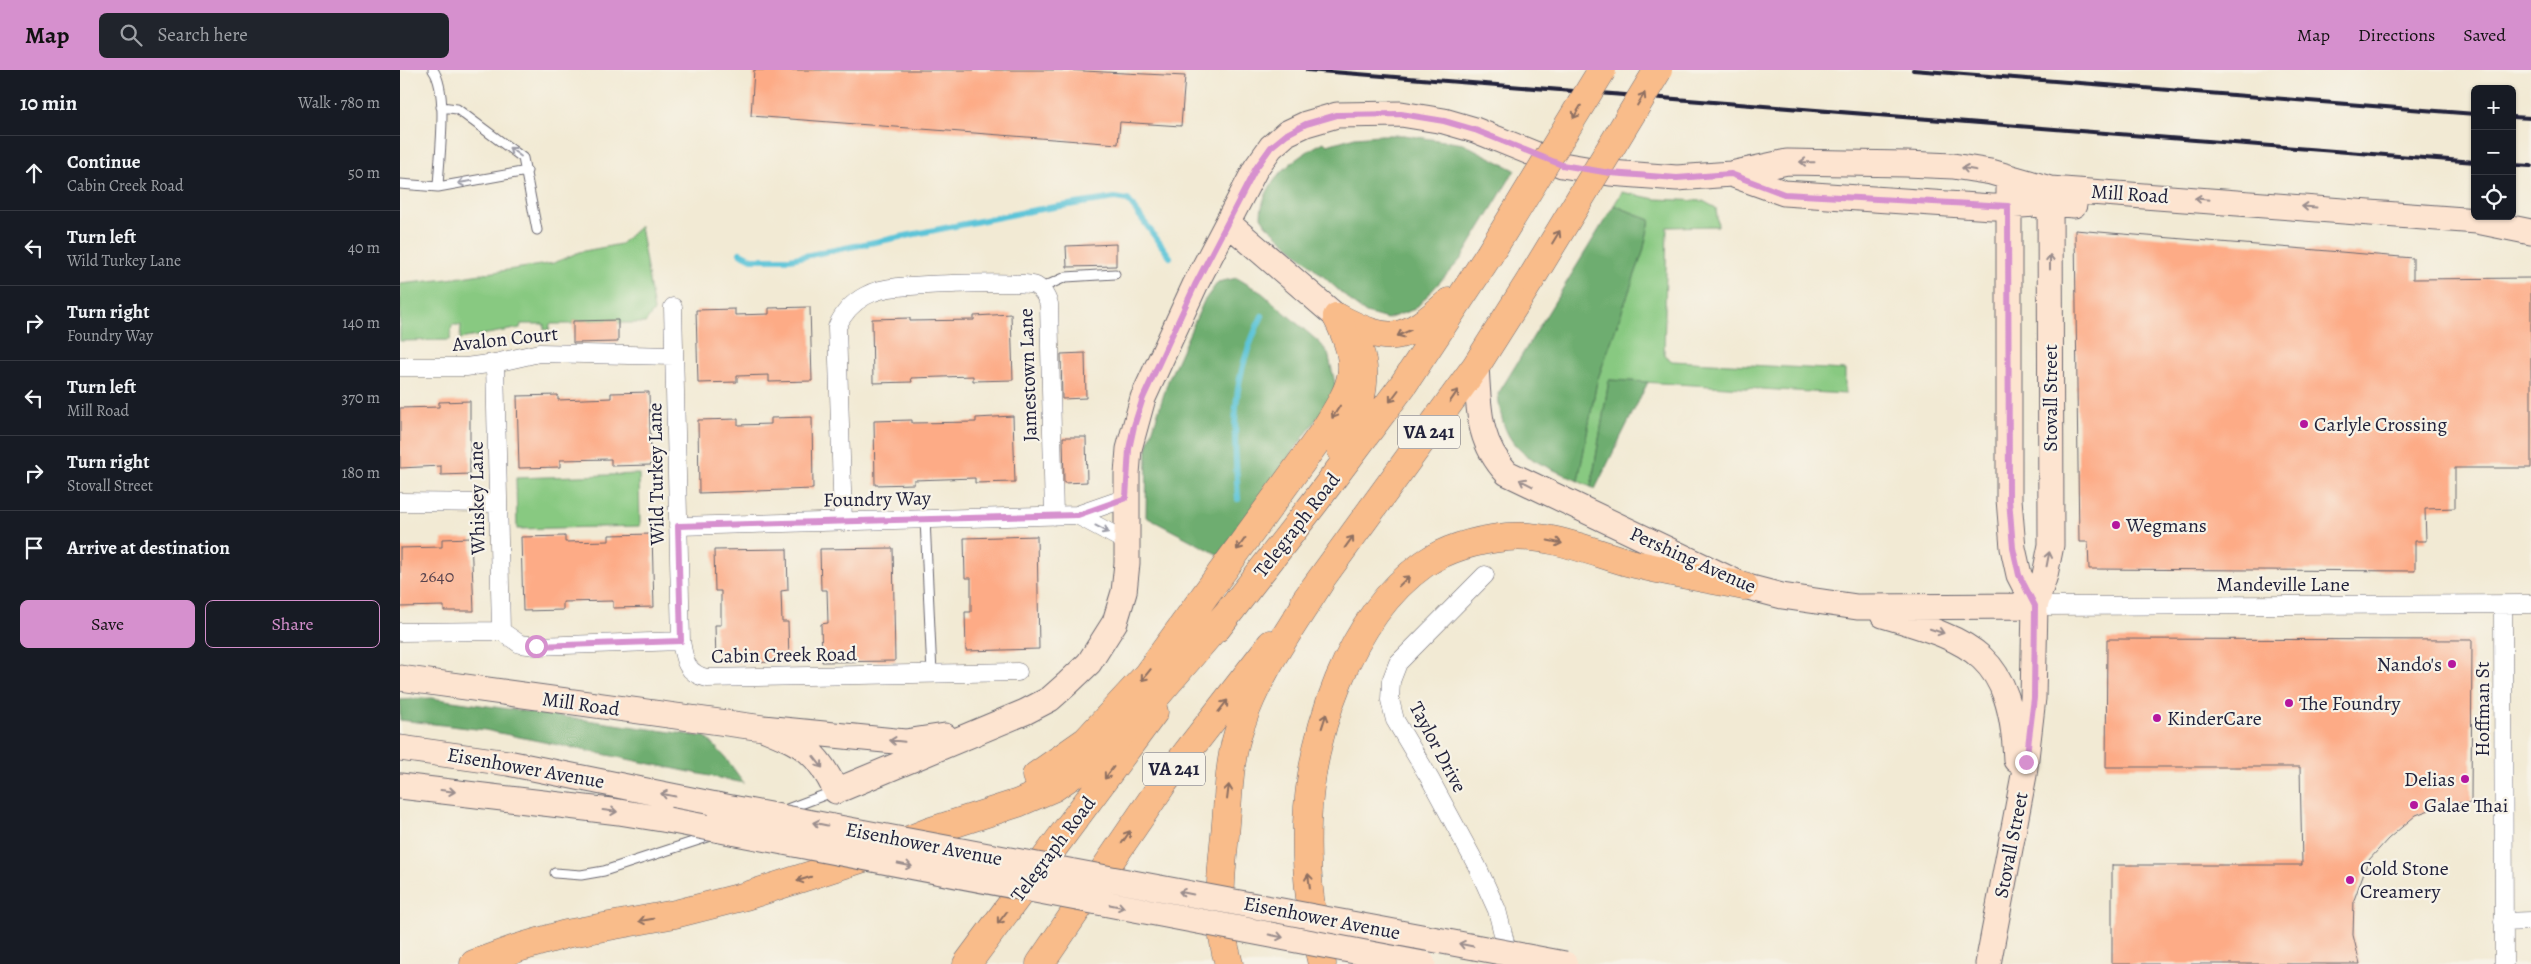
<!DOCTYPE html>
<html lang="en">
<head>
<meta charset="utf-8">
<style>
	:root { --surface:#171b24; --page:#20242c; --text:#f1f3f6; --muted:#9ea1a6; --line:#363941; --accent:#d690ce }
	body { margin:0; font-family:Alegreya,serif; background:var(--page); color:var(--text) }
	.controls { position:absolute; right:15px; top:15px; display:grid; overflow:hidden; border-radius:8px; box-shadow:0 1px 4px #0004 }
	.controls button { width:45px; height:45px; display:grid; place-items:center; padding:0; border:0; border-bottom:1px solid var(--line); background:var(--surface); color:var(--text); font:25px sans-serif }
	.stop { position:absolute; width:15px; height:15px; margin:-11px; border:4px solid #d690ce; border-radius:50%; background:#fff }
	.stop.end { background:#d690ce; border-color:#fff; box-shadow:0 1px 5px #0008 }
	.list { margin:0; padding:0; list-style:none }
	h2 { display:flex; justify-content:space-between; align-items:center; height:65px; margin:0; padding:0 20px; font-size:21px }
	h2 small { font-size:16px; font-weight:400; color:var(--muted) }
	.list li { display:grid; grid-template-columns:32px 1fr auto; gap:15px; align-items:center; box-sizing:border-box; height:75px; padding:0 20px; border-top:1px solid var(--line) }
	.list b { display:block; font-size:19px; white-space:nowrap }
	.list p { margin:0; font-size:16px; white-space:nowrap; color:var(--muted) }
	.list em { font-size:16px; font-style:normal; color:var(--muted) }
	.actions { display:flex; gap:10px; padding:15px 20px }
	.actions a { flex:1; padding:11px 0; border:1px solid var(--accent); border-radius:8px; text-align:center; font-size:18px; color:var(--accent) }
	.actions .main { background:var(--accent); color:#111 }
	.icon { flex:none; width:28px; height:28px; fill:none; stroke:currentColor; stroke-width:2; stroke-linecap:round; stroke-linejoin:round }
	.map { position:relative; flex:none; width:2131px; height:894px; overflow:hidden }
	header { display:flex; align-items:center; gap:30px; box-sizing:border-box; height:70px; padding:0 25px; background:var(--accent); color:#111 }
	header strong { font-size:24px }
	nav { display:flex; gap:28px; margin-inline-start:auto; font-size:18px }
	.search { width:350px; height:45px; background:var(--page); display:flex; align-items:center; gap:12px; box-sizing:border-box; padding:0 18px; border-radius:8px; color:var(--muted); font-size:19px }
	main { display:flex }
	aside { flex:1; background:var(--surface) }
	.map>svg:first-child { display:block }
	.green { fill:#88c981; stroke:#55765e }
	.forest { fill:#6ead6f; stroke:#486855 }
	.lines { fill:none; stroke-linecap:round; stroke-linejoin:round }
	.stream { stroke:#5cc4d8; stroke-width:6 }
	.building { fill:#fdab86 }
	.lane-casing { stroke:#6b6871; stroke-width:11 }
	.street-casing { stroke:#6b6871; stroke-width:19 }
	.secondary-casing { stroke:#6b6871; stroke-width:27 }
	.primary-casing { stroke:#6b6871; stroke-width:29 }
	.highway-casing { stroke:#6b6871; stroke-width:29 }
	.lane { stroke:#fff; stroke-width:9 }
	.street { stroke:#fff; stroke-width:18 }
	.secondary { stroke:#fde4d0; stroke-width:25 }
	.primary { stroke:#f9bc8a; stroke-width:28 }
	.highway { stroke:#f9bc8a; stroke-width:28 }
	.rail { stroke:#22223b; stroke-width:4 }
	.secondary-bridge-casing { stroke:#6b6871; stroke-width:27; stroke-linecap:butt }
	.primary-bridge-casing { stroke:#6b6871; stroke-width:29; stroke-linecap:butt }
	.secondary-bridge { stroke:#fde4d0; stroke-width:25 }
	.primary-bridge { stroke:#f9bc8a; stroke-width:28 }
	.oneway { stroke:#8e6f62 }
	.oneway2 { stroke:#9c9ca7 }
	.oneway3 { stroke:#9a8d8d }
	.route { stroke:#d690ce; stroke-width:6 }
	.poi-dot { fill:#b5179e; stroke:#f7f3e8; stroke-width:2 }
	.labels { text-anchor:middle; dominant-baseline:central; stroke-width:4.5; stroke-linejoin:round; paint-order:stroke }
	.number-label { font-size:18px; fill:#59444e }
	.shield { fill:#f7f3e8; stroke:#62616f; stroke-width:1 }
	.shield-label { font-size:19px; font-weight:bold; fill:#22223b }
	.street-label { font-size:20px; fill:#22223b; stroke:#f7f3e8 }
	.poi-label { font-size:20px; fill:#22223b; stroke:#f7f3e8; text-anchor:start }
</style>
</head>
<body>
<header>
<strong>Map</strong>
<div class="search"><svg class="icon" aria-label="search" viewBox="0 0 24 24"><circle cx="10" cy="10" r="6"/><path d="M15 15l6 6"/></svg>Search here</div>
<nav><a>Map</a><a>Directions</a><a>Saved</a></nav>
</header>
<main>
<aside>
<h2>10 min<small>Walk · 780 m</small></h2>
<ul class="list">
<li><svg class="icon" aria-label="ahead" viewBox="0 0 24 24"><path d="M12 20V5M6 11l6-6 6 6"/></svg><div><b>Continue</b><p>Cabin Creek Road</p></div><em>50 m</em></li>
<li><svg class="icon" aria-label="left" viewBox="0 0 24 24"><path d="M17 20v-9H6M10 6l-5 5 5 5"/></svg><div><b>Turn left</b><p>Wild Turkey Lane</p></div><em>40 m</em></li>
<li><svg class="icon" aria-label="right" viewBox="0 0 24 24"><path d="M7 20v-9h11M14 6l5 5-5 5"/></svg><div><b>Turn right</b><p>Foundry Way</p></div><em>140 m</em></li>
<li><svg class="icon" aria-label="left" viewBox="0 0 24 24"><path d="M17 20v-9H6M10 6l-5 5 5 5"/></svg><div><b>Turn left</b><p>Mill Road</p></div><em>370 m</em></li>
<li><svg class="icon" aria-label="right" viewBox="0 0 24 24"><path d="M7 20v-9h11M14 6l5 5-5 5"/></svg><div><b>Turn right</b><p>Stovall Street</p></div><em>180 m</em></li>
<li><svg class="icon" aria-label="arrive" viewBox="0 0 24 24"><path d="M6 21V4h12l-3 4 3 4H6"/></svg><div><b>Arrive at destination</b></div></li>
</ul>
<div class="actions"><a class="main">Save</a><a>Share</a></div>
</aside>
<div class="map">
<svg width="2131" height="894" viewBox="0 0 2131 894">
	<rect width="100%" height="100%" fill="#f7f3e8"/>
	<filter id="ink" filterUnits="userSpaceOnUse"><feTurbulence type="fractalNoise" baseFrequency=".02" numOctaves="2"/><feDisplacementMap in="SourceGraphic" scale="10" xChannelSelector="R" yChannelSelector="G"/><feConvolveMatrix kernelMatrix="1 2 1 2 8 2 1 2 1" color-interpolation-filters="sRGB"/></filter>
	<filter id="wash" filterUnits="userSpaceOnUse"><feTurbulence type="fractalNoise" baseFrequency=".0096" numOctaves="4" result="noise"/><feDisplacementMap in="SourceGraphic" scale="20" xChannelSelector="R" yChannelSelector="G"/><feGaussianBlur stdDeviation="1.12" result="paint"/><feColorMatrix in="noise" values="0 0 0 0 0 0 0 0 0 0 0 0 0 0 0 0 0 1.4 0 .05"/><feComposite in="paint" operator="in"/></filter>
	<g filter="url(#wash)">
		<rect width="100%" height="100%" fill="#f2ead4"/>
		<!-- green -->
		<path class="green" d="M1222 122 1255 129 1303 131 1316 138 1318 156 1267 157 1264 285 1272 291 1445 300V324L1209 310 1191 417 1178 411 1197 311 1243 182 1250 150 1214 135Z
			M240 156 254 241 245 253H218L217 250 173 251V254H150L149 260 144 259V254H121L120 258 60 269 61 255H52L50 270 0 271V214L48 209 154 193 179 182 221 174Z
			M239 404 240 456 117 459 116 408Z"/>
		<!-- forest -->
		<path class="forest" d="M979 65H1004L1064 74 1115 100 1061 189 1015 239 987 249 966 243 954 234 866 155 861 147C861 112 895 87 924 72L927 75 955 67Z
			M1214 135 1250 150 1243 182 1197 311 1178 411C1129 388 1103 384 1098 324Z
			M837 208 862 223 920 273 928 283 936 317 926 336 819 485 746 447 747 378 768 311 804 231 818 212Z
			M1209 310 1248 312 1195 419 1191 417Z
			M31 628 306 667 325 687 344 713 85 660 0 650V630Z"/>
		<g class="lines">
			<!-- stream -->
			<path class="stream" d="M340 183 352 189H390L635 140 715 128 728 130 770 187
				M838 429C834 357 829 313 862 246"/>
		</g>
		<g id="blocks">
			<!-- building -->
			<path class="building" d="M354 0H664L785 6 781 56 720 52 718 74 351 46Z
				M1675 160 2013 188V209L2131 208V398H2055V438L2025 439 2026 471H2015V501L1689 499 1688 472H1679Z
				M716 174V196L667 197 666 176Z
				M410 237 412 311 369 312V305L337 306V312L298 313 296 240 335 239V245L369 244V238Z
				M611 244 613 310 573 311V306L511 308 512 312 473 313 472 249 510 248V251L574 250V246Z
				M218 250V272L173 273V251Z
				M685 283 686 328 662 329 661 284Z
				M249 322 251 395 211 396V389L160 390V397L119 398 117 326 158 325V330L211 328V323Z
				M70 331V404L41 405V396L0 398V338L39 337V332Z
				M613 346 615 412 575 413V408L514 410V414L475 415 474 351 512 350V353L576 352V348Z
				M412 347 413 419 299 423 298 350 338 349V355L371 354V348Z
				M663 367H686L687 412 664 413Z
				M252 464 254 537 213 538V531L163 532V540L123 541 121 467 165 466V472L209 471V465Z
				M637 466 639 579 566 581 565 542H571V508H565L564 468Z
				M71 468 74 541H44V536L0 537V478L42 477V469Z
				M493 478 495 591 422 592 421 554 428 553 427 520H421L420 479Z
				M387 479 388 520 381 521 382 552H388L389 592 316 593 315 555H321V521H315L314 480Z
				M1707 569 2072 570 2071 733H2048L2016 745 1988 769 1968 791 1954 830 1953 865 1960 894H1712V795H1902L1900 697H1706Z"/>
		</g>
	</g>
	<g filter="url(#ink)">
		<use href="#blocks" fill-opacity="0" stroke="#6b6871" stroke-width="1"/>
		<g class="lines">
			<!-- lane casing -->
			<g class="lane-casing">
				<path id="lane" d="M33 0C49 22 39 88 38 117
					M41 37 57 39 123 88 137 160
					M0 114 38 117 127 101
					M639 219 666 207 715 204
					M525 449 532 604
					M382 741 435 721
					M155 803 181 805 204 801 311 766"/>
			</g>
			<!-- street casing -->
			<g class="street-casing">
				<path id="street" d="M273 237 281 571C284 589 286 604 307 608L618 602
					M95 293 101 561
					M0 297H66L95 293 139 283 274 286
					M0 432 98 433
					M677 445 727 472
					M443 452 437 257C443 243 452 233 465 226 474 221 487 218 498 217 517 215 624 210 636 216 643 220 646 226 649 234L654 446
					M278 456 677 445 726 428
					M1085 505 998 593 991 611 990 630 995 650 1030 709 1077 796 1097 840 1110 892
					M2103 535 2104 894
					M1635 536 2131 534
					M0 562 101 561 120 574 136 576 281 571
					M2103 852 2131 851"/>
			</g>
			<!-- secondary casing -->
			<g class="secondary-casing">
				<path id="secondary" d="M1331 104 1384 123 1592 137 1649 133 1674 135
					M1609 120V429L1613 478 1619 505 1635 536
					M829 154 937 247
					M1076 296C1079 338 1077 371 1107 403L1344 516 1382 526 1457 537 1635 536
					M1483 545C1575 572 1611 585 1616 690
					M0 608 363 658 505 672 545 666
					M363 658C403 675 416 679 436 721L625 642 650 629 668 613 689 593 715 552 724 522 727 493V404L729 379 743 328 795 215 856 98 871 77 887 63 906 54 937 45 1001 44 1044 51 1075 60 1162 95 1210 103 1277 108 1331 104 1387 92 1506 94 1553 96 1591 102 1650 119 2077 151 2131 162
					M0 678 108 693 316 735
					M0 716 219 742 268 750
					M1588 894 1624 705 1633 628 1635 536 1645 505 1651 475 1650 119"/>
			</g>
			<!-- primary casing -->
			<g class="primary-casing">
				<path id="primary" d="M937 247C990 275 1004 272 1049 232
					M941 379C956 349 971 313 959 279
					M905 531 1076 296 1131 209
					M817 558 915 432 1003 315 1089 185
					M567 894 754 642
					M640 894 764 712 871 574"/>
			</g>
			<!-- highway casing -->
			<g class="highway-casing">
				<path id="highway" d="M636 706 686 671 747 605 922 364C952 315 964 302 937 247
					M74 894 118 878 166 864 275 844 346 826 461 789 531 761 618 733 653 718 685 696 717 668 752 631 832 538
					M829 894C817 855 820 813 824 774 829 733 827 692 841 654 858 603 892 557 920 512
					M922 894C911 849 905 800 907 753 911 664 948 548 1024 494 1047 478 1079 470 1107 467 1148 463 1189 481 1227 492 1265 502 1305 508 1344 516"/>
			</g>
			<!-- lane -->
			<use href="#lane" class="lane"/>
			<!-- street -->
			<use href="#street" class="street"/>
			<!-- secondary -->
			<use href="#secondary" class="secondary"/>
			<!-- primary -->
			<use href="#primary" class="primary"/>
			<!-- highway -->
			<use href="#highway" class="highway"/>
			<!-- rail -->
			<path class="rail" d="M907 0 2075 92
				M1513 0 2075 44
				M2112 47 2131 48
				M2112 95 2131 96"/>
			<!-- secondary-bridge casing -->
			<g class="secondary-bridge-casing">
				<path id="secondary-bridge" d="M316 735 1165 894
					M268 750 1023 894"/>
			</g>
			<!-- primary-bridge casing -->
			<g class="primary-bridge-casing">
				<path id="primary-bridge" d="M1089 185 1202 0
					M1131 209 1258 0"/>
			</g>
			<!-- secondary-bridge -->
			<use href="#secondary-bridge" class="secondary-bridge"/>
			<!-- primary-bridge -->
			<use href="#primary-bridge" class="primary-bridge"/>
		</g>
		<!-- one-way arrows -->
		<defs><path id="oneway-shaft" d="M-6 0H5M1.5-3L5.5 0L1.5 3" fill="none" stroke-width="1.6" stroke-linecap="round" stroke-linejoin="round" transform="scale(1.25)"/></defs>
		<g class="oneway">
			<use href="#oneway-shaft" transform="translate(1241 29) rotate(-59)"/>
			<use href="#oneway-shaft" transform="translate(1177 42) rotate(121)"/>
			<use href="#oneway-shaft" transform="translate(1156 167) rotate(-59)"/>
			<use href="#oneway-shaft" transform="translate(1004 263) rotate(156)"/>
			<use href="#oneway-shaft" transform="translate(994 326) rotate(127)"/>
			<use href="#oneway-shaft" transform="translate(1054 326) rotate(-55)"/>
			<use href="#oneway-shaft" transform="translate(936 342) rotate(122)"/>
			<use href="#oneway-shaft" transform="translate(949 472) rotate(-54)"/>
			<use href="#oneway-shaft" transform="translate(1155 472) rotate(12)"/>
			<use href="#oneway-shaft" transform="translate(841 474) rotate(126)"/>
			<use href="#oneway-shaft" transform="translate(1004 511) rotate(-44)"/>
			<use href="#oneway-shaft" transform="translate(746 605) rotate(129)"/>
			<use href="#oneway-shaft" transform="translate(823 636) rotate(-52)"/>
			<use href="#oneway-shaft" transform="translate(924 651) rotate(-72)"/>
			<use href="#oneway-shaft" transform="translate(709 703) rotate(127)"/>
			<use href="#oneway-shaft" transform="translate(828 722) rotate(-83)"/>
			<use href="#oneway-shaft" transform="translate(726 767) rotate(-56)"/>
			<use href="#oneway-shaft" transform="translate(404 809) rotate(163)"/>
			<use href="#oneway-shaft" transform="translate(909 811) rotate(-97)"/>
			<use href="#oneway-shaft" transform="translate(602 848) rotate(127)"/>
			<use href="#oneway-shaft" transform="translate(246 850) rotate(170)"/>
		</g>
		<g class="oneway2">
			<use href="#oneway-shaft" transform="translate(115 82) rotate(-143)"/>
			<use href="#oneway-shaft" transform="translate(65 112) rotate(170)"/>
			<use href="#oneway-shaft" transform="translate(702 459) rotate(28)"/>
		</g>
		<g class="oneway3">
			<use href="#oneway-shaft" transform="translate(1407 92) rotate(-179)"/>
			<use href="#oneway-shaft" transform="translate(1569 99) rotate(-171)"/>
			<use href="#oneway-shaft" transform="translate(1802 129) rotate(-175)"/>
			<use href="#oneway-shaft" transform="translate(1909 137) rotate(-176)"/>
			<use href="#oneway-shaft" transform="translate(1650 192) rotate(-90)"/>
			<use href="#oneway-shaft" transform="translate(1126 413) rotate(-153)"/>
			<use href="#oneway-shaft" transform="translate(1648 489) rotate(-79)"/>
			<use href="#oneway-shaft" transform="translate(1537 561) rotate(18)"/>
			<use href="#oneway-shaft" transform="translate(497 671) rotate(-174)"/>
			<use href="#oneway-shaft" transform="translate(418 692) rotate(52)"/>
			<use href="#oneway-shaft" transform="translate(48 721) rotate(7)"/>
			<use href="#oneway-shaft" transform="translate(268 725) rotate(-169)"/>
			<use href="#oneway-shaft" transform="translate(210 741) rotate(7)"/>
			<use href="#oneway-shaft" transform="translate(420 754) rotate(-169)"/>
			<use href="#oneway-shaft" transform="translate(505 795) rotate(11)"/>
			<use href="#oneway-shaft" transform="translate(786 823) rotate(-169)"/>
			<use href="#oneway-shaft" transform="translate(717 836) rotate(11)"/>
			<use href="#oneway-shaft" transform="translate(876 866) rotate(11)"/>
			<use href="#oneway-shaft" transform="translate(1066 875) rotate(-169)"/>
		</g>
	</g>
	<g class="lines" filter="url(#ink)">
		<!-- route -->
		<path class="route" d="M136 576 281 571 278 456 678 445 726 428 729 379 734 356 743 328 795 215 856 98 871 77 887 64 906 54 937 45 1001 44 1044 51 1075 60 1162 95 1210 103 1277 108 1331 104 1384 124 1608 136 1609 429 1613 478 1619 505 1635 536 1634 628 1626 692"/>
	</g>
	<!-- markers -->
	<g class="poi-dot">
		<circle cx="1904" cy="354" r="5"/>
		<circle cx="1716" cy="455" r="5"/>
		<circle cx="2052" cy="594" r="5"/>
		<circle cx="1889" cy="633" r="5"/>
		<circle cx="1757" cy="648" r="5"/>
		<circle cx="2065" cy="709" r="5"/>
		<circle cx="2014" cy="735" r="5"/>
		<circle cx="1950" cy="810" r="5"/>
	</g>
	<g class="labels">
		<!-- number labels -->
		<g class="number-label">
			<text x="37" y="506">2640</text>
		</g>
		<!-- shield labels -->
		<g class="shield">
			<rect x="998" y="345.5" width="62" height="33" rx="4"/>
			<rect x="743" y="682.5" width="62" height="33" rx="4"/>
		</g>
		<g class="shield-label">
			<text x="1029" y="362">VA 241</text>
			<text x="774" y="699">VA 241</text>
		</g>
		<!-- street labels -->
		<g class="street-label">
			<text transform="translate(1730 124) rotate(4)">Mill Road</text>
			<text transform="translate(105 269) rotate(-6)">Avalon Court</text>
			<text transform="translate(628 305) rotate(-92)">Jamestown Lane</text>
			<text transform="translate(1650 328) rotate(-90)">Stovall Street</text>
			<text transform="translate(256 404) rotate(-91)">Wild Turkey Lane</text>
			<text transform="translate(77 428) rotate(-91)">Whiskey Lane</text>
			<text transform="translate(477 429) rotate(-1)">Foundry Way</text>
			<text transform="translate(897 455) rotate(-52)">Telegraph Road</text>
			<text transform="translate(1293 490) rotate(24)">Pershing Avenue</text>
			<text x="1883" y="514">Mandeville Lane</text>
			<text transform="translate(384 585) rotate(-1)">Cabin Creek Road</text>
			<text transform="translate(181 634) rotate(8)">Mill Road</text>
			<text transform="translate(2082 639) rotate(-90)">Hoffman St</text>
			<text transform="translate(1038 677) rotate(62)">Taylor Drive</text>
			<text transform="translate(126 698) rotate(10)">Eisenhower Avenue</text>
			<text transform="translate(524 774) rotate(11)">Eisenhower Avenue</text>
			<text transform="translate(1611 775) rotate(-79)">Stovall Street</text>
			<text transform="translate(653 779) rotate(-53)">Telegraph Road</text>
			<text transform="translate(922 848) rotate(11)">Eisenhower Avenue</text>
		</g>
		<!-- poi labels -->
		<g class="poi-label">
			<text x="1914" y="354">Carlyle Crossing</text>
			<text x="1726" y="455">Wegmans</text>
			<text x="2042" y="594" text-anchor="end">Nando's</text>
			<text x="1899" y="633">The Foundry</text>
			<text x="1767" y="648">KinderCare</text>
			<text x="2055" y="709" text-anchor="end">Delias</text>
			<text x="2024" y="735">Galae Thai</text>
			<text x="1960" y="798">Cold Stone<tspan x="1960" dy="23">Creamery</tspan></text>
		</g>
	</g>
</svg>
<div class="controls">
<button>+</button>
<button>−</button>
<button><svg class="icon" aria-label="locate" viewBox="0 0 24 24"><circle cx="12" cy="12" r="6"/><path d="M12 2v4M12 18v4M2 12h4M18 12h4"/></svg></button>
</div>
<div class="stop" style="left:136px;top:576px"></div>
<div class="stop end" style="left:1626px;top:692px"></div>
</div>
</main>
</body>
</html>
